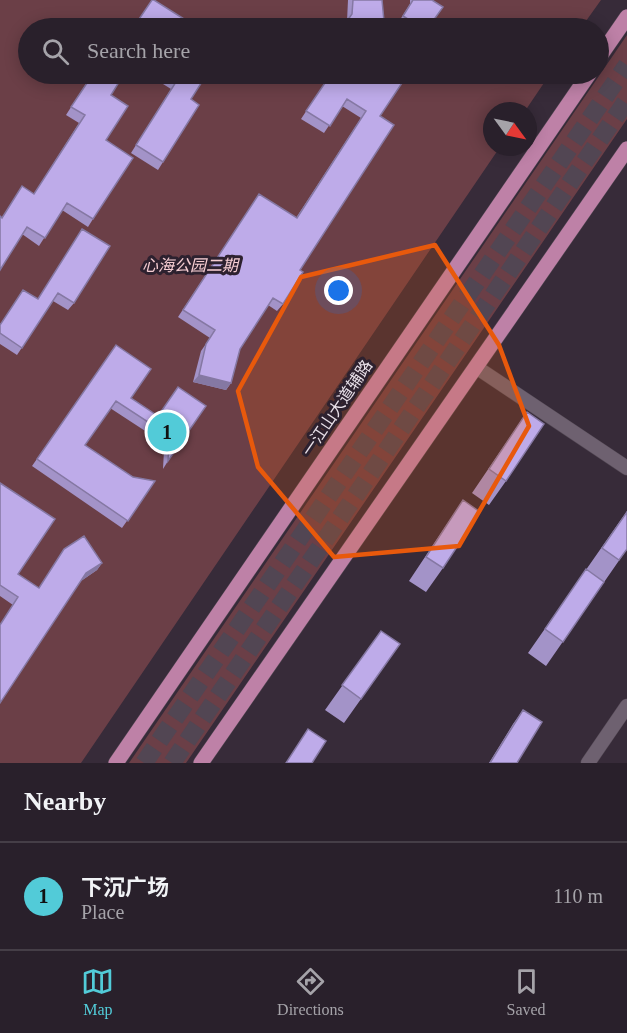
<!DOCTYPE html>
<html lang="en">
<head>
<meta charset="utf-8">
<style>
	:root { --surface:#29202b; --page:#352d37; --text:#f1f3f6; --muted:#a5a3a9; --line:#453e47; --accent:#52cbd8 }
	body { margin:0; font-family:"Times New Roman","Noto Sans SC",serif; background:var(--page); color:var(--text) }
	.compass { position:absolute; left:483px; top:102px; width:54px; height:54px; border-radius:50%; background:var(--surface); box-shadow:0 3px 15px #0003; rotate:123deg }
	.you { position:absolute; left:339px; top:291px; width:21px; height:21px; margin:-15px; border:4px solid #fff; border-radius:50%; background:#1a73e8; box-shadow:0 0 0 9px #1a73e833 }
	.badge { display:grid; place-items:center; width:39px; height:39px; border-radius:50%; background:var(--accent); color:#111; font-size:20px; font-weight:700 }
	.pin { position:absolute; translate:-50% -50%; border:3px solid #fff; box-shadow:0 2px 6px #0006 }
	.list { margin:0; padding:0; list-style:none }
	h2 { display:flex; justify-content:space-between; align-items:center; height:78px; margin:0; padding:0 24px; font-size:26px }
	h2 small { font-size:20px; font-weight:400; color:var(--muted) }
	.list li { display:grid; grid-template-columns:39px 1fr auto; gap:18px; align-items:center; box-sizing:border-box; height:108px; padding:0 24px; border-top:2px solid var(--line) }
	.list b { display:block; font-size:22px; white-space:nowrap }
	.list p { margin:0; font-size:20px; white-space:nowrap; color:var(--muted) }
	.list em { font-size:20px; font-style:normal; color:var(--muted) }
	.icon { flex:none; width:33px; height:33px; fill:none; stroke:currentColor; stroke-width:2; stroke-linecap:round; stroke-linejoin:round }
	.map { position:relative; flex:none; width:627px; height:763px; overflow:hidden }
	.search { position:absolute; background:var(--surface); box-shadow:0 3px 15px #0003; left:18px; right:18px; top:18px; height:66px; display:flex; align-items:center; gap:15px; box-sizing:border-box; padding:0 21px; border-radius:33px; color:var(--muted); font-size:22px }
	.sheet { height:186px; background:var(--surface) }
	nav { display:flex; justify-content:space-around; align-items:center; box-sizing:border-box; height:84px; border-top:2px solid var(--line); background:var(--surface); font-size:16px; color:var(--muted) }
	nav a { display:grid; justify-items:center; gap:3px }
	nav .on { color:var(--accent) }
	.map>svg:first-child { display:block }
	.green { fill:#6b3f47 }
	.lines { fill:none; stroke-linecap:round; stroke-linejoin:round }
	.highway-tunnel { stroke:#524653; stroke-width:18; stroke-dasharray:18 9; stroke-linecap:butt }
	.street-casing { stroke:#534854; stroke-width:15 }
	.primary-casing { stroke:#534854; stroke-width:16 }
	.street { stroke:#6e6170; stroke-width:14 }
	.primary { stroke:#be81a7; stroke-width:15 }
	.wall { fill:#a393c8 }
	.shaded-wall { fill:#8578a3 }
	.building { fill:#beabe9; stroke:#8578a3; stroke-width:1.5 }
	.marked { fill:#e8590c; fill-opacity:0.2; stroke:#e8590c; stroke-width:4.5; stroke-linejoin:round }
	.labels { text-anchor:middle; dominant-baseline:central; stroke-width:6; stroke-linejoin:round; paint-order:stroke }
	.park-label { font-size:16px; font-style:italic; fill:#f6cdd2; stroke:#2d212f }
	.street-label { font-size:16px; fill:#e8e0e9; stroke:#2d212f }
</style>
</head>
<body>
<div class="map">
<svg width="627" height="763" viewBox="0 0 627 763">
	<rect width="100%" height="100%" fill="#372b39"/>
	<!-- green -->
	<path class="green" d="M0 0H601L581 28H28V74H550L525 111H492V147H500L81 763H0Z
		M627 35V119L186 763H129Z"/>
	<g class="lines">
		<!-- highway-tunnel -->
		<path class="highway-tunnel" d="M144 763 627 65
			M172 763 627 100"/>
		<!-- street casing -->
		<g class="street-casing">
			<path id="street" d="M476 367 627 468
				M588 763 627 706"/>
		</g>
		<!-- primary casing -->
		<g class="primary-casing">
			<path id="primary" d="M598 59 627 17
				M116 763 589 74
				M201 763 627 149"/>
		</g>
		<!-- street -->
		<use href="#street" class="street"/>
		<!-- primary -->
		<use href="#primary" class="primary"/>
	</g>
	<!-- wall -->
	<path class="wall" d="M348 0H382L347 21Z
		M410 0H432L428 28H405L398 23 410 4Z
		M87 74H124L111 95 106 140 93 219 88 227 62 210 39 246 22 234 2 217 34 194 79 123 66 115 89 79 85 77Z
		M170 74 191 99 163 162 158 170 131 153 171 89 163 84Z
		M327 74H359L380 116 283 304 277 311 268 305 240 349 231 383 226 390 193 382 201 351 210 338 178 317 259 194 296 218 361 118 342 106 324 133 301 119 330 75Z
		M82 229 74 303 68 310 53 301 17 355 0 344V324L38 299Z
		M116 345 131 398 158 416 178 387 168 461 163 469 164 450 159 440 110 408 85 445 133 477 155 481 122 528 32 466Z
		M527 412 506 481 489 505 472 493Z
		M0 483 18 574 39 588 102 563 97 570 81 581 13 605 0 596Z
		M463 500 443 568 426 592 409 581Z
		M627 511V549L546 666 528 653Z
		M381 631 400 644 344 723 325 710Z
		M523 710 517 763H489L513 724Z"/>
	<!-- shaded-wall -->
	<path class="shaded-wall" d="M199 375 231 383 226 390 193 382Z
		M102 563 97 570 81 581 86 573Z"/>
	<!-- building -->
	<path class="building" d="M152 0H154L192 24 189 28H133Z
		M353 0H382L384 21 379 28H342L352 14Z
		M413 0H432L443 7 428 28H422L403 16Z
		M93 74H124L111 95 128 106 106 140 133 158 93 219 67 203 45 238 27 227 0 270V216L2 218 22 186 34 194 85 115 71 107Z
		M170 74H207L191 99 199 105 163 162 136 145 176 82 168 77Z
		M331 74H359L371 81 375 74H408L380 116 394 125 300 270 303 272 283 304 273 298 240 349 231 383 199 375 206 344 215 330 183 310 259 194 297 218 366 111 347 99 330 126 306 111Z
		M82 229 110 246 74 303 58 293 22 348 0 333V325L23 290 38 299Z
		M116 345 151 369 131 398 158 416 178 387 206 406 168 461 169 442 165 433 116 401 85 445 133 477 155 481 128 521 37 459Z
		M527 412 544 424 506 481 489 469Z
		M0 483 55 519 18 574 39 588 64 549 84 536 102 563 86 573 0 703V625L18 597 0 585Z
		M463 500 480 512 443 568 426 557Z
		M627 512V549L619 560 602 548Z
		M586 569 604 582 563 642 545 629Z
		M381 631 400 644 361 699 342 685Z
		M523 710 542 722 517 763H490Z
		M308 729 326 741 312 763H286Z"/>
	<!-- marked area -->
	<path class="marked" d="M435 245 499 345 529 426 459 546 334 557 258 467 238 391 301 277Z"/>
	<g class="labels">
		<!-- park labels -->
		<g class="park-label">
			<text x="190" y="265">心海公园二期</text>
		</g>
		<!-- street labels -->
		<g class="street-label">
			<text transform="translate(337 408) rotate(-56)">一江山大道辅路</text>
		</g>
	</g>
</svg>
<svg class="compass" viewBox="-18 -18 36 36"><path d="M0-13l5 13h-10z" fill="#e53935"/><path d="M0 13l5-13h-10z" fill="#a5a3a9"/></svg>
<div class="you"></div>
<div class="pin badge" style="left:167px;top:432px">1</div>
<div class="search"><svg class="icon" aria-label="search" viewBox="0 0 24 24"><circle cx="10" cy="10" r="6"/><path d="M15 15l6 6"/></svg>Search here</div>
</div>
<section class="sheet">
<h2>Nearby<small></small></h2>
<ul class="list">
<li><span class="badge">1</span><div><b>下沉广场</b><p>Place</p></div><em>110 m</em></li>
</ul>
</section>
<nav>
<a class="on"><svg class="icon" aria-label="map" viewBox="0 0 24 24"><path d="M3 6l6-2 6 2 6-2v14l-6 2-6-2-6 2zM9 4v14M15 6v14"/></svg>Map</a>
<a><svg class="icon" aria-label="directions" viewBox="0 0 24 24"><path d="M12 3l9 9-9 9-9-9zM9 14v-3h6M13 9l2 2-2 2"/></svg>Directions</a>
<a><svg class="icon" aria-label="saved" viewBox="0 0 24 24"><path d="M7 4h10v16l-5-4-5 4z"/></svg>Saved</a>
</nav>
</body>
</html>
